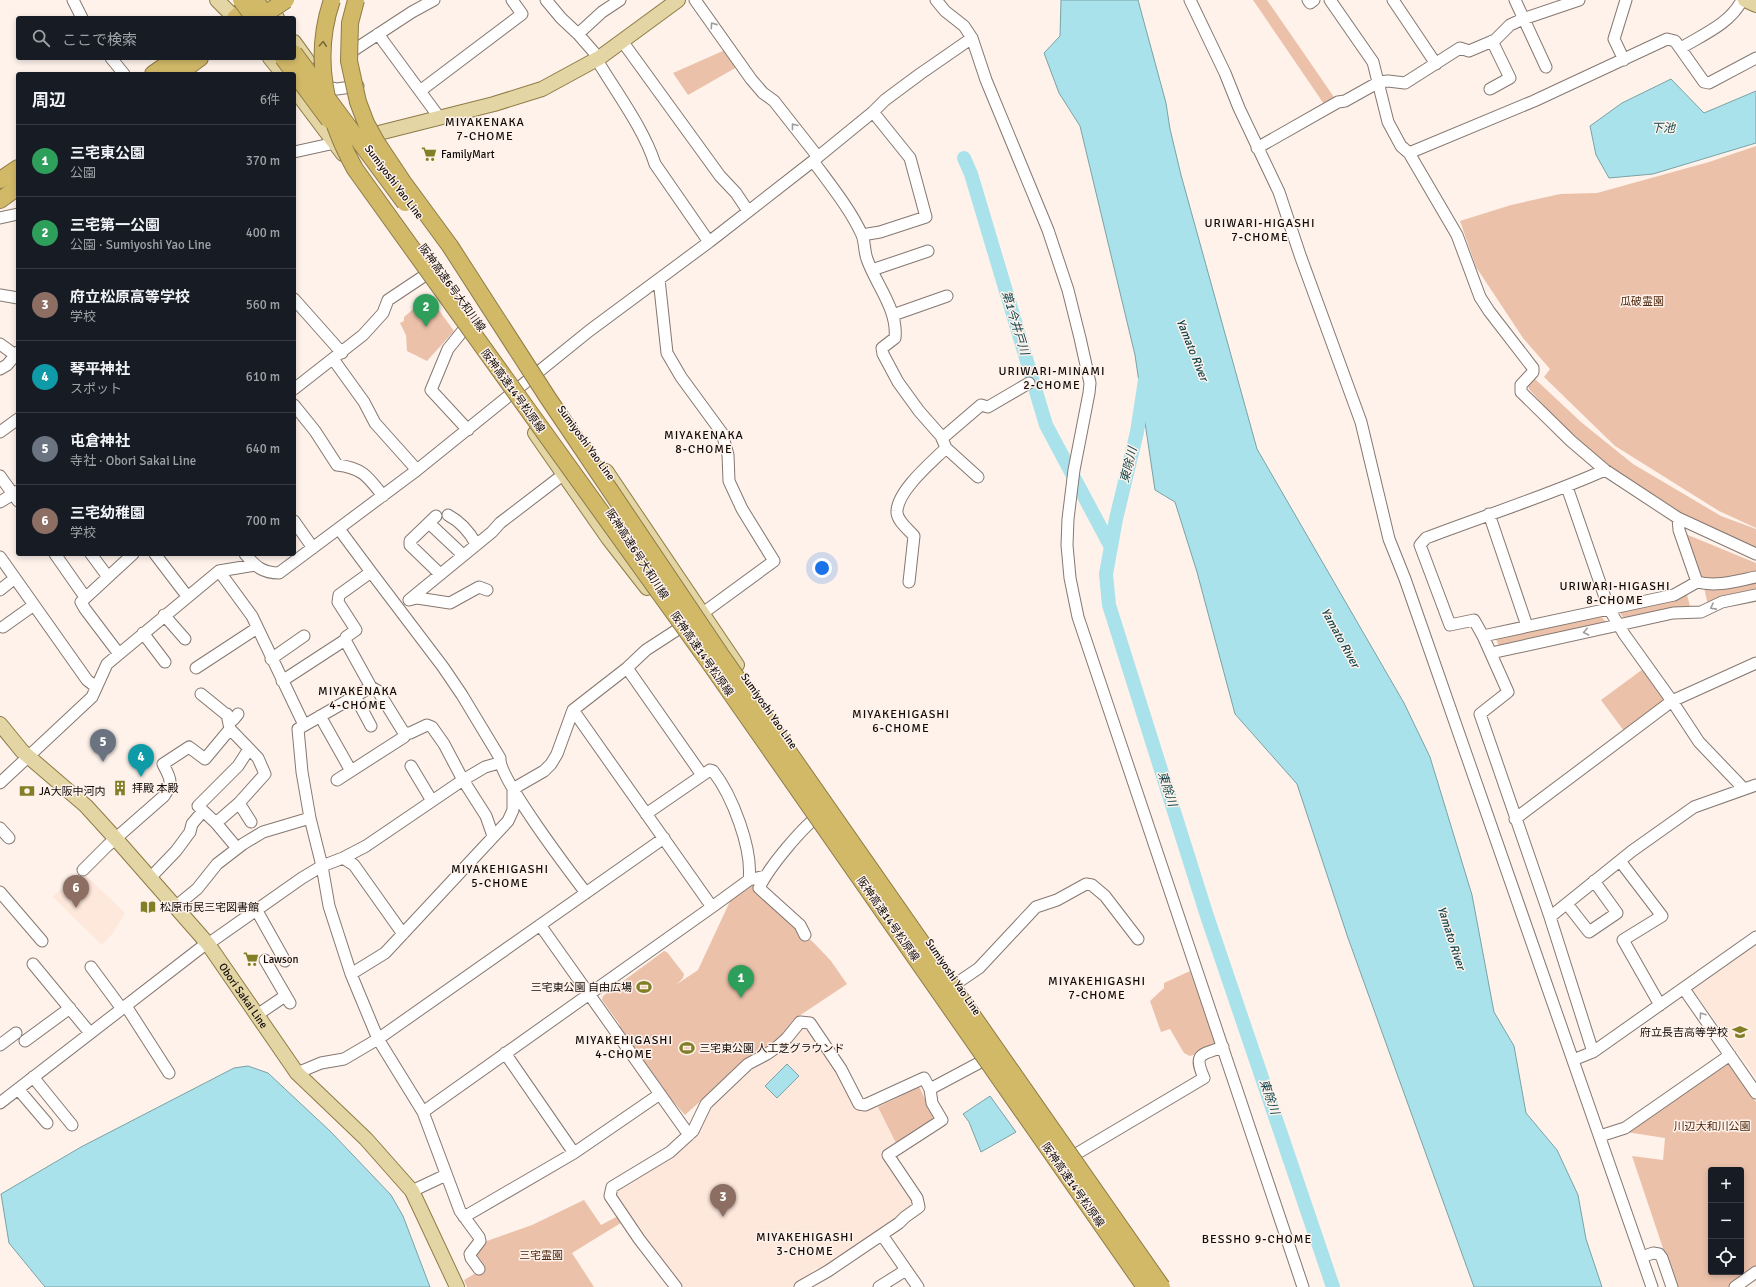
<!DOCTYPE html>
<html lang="ja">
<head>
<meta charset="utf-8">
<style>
	:root { --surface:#171b24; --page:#20242c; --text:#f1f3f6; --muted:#9ea1a6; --line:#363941; --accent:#827f27 }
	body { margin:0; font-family:Signika,"Noto Sans JP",sans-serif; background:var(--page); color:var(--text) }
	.controls { position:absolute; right:12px; bottom:12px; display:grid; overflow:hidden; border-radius:4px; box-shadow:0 2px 6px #0003 }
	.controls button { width:36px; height:36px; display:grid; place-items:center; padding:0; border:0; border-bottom:1px solid var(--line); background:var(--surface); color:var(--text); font:20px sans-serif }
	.you { position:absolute; left:822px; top:568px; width:14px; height:14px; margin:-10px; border:3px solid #fff; border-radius:50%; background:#1a73e8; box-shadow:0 0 0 6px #1a73e833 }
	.badge { display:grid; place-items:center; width:26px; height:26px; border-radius:50%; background:var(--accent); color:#fff; font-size:13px; font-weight:700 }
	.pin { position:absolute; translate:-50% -33px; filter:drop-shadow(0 1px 2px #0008) }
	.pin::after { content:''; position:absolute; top:21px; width:14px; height:12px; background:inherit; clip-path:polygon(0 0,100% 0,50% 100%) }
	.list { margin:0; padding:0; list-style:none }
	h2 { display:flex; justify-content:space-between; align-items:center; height:52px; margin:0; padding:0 16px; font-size:17px }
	h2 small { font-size:13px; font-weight:400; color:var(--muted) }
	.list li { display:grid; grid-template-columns:26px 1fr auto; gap:12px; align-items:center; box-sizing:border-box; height:72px; padding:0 16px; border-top:1px solid var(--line) }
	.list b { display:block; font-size:15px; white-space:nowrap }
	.list p { margin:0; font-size:13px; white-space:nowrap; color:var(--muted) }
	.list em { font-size:13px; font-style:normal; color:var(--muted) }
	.icon { flex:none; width:22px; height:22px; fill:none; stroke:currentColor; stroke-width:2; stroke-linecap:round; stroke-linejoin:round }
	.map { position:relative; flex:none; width:1756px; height:1287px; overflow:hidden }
	.search { position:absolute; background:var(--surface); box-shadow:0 2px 6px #0003; left:16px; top:16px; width:280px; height:44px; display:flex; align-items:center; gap:10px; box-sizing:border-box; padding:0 14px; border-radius:4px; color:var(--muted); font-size:15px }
	.panel { position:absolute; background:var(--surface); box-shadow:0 2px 6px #0003; left:16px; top:72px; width:280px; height:484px; border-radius:4px }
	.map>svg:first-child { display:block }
	.built { fill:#fee7db }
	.green { fill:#ecc1aa; fill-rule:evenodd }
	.water { fill:#a9e2ea; stroke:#7ba2a6 }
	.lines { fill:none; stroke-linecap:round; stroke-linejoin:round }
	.river { stroke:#a9e2ea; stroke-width:14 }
	.minor-casing { stroke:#857871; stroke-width:13 }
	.major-casing { stroke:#8e7c47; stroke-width:16 }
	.highway-casing { stroke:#8e7c47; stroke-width:18 }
	.minor { stroke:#fff; stroke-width:11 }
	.major { stroke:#e4d5a4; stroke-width:14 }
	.highway { stroke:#d2b968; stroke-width:16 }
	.highway-bridge-casing { stroke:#8e7c47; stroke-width:18; stroke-linecap:butt }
	.highway-bridge { stroke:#d2b968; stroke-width:16 }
	.oneway { stroke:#a09e9d }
	.oneway2 { stroke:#7b6b3d }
	.labels { text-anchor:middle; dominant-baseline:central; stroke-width:3; stroke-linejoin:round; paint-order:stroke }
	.poi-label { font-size:11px; fill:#110c09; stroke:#fef2eb; text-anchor:start }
	.street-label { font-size:11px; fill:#110c09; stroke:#fef2eb }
	.park-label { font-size:11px; fill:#4e260c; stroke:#fef2eb }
	.neighbourhood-label { font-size:12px; letter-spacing:1px; fill:#110c09; stroke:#fef2eb }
	.water-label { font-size:12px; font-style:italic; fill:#15474e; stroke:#fef2eb }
</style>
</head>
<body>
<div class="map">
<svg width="1756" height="1287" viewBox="0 0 1756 1287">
	<rect width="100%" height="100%" fill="#fef2eb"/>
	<!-- built -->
	<path class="built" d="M80 870 125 913 113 933 102 945 53 897Z
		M1756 941V1078L1691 987Z
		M802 1027 809 1029 840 1076 861 1112 919 1085 926 1089 935 1115 934 1121 884 1154 913 1198 915 1207 821 1272 818 1267 812 1271 809 1276 792 1287H679L615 1197 617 1188 674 1154 699 1131 708 1109 760 1062Z"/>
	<!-- green -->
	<path class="green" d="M1253 0H1267L1336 100 1326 107Z
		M725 50 737 67 688 95 673 73Z
		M1756 146V528L1719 511 1615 446 1544 377 1550 369 1523 338 1476 267 1460 221 1511 205 1560 194 1597 193 1709 162Z
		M430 298 454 331 427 361 407 351 406 335 400 323 404 321V317L418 305 419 306Z
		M1535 379 1581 422 1633 464 1721 516 1756 529V547C1671 518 1588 457 1529 389L1528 385Z
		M1683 533 1756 563V574L1702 581Z
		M1756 579V591L1708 606 1704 587Z
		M1686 591 1691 610 1625 620 1618 610Z
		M1600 614 1607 624 1500 648 1495 637Z
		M1643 669 1664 697 1663 702 1624 731 1601 700Z
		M761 880 755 891 814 943 831 961 847 984 793 1020 779 1039 769 1047 747 1059 685 1115 654 1080 617 1027 620 1025 602 1000 603 996 664 951 667 952 684 974 683 978 677 984 698 970 732 897 743 887Z
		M1190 971 1217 1047 1190 1056 1184 1053 1170 1029 1161 1032 1150 1001 1164 988V983Z
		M1725 1063H1729L1756 1102V1267L1728 1287H1676L1632 1156 1663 1160 1665 1138 1626 1132ZM1711 1170H1741V1272H1711Z
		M919 1087 933 1115 932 1120 896 1143 878 1107Z
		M584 1200 601 1225 620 1215 624 1221 572 1253 594 1287H467L464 1280 481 1270 474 1256 484 1242 532 1225Z"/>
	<!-- water -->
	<path class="water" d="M1061 0H1138L1166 103 1170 129 1181 175 1257 449 1404 703 1430 757 1472 895 1494 1012 1514 1046 1526 1113 1557 1150 1578 1195 1586 1239 1602 1287H1474L1348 938 1297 784 1235 714 1197 572 1175 502 1155 490 1135 355 1080 126 1059 93 1044 53 1060 36Z
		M1671 79 1704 113 1756 91V143L1653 174 1609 178 1596 155 1590 126 1622 103Z
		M787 1064 799 1076 777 1098 765 1086Z
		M248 1066 268 1073 331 1132 391 1195 403 1216 430 1287H45L9 1243 1 1194 81 1147 234 1068Z
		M990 1096 1016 1132 981 1152 969 1122 963 1114Z"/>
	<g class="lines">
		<!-- river -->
		<path class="river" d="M964 158 971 174 1046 425 1111 547
			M1145 380 1137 432 1116 519 1106 574 1109 605 1207 916 1333 1287"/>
		<!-- minor casing -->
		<g class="minor-casing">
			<path id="minor" d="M73 0 82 18
				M546 0 561 18 578 34 599 58
				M695 0 751 79 763 93 774 101 818 157
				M936 0 945 11 964 26 972 38 986 80 1048 230 1068 290 1080 338 1090 383 1089 393 1074 470 1068 519 1067 545 1070 578 1078 617 1303 1287
				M1190 0 1225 73 1239 108 1279 192 1300 255 1361 422 1389 539 1405 579 1652 1287
				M1308 0 1310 3 1314 0
				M1330 0 1373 62 1388 122 1401 146 1409 153 1457 235 1480 297 1489 311 1533 368V372L1521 385V392L1571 441 1605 470 1678 518 1756 554
				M1393 0 1436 64
				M1515 0 1546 67
				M378 34 439 117
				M578 34 602 12 620 0
				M622 41 720 176 736 193 748 211
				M1681 48C1702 35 1730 24 1742 0
				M354 50 412 12 434 0
				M111 58 124 74
				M597 60C616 92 644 129 655 164L709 242
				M1624 60 1614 39 1626 0
				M324 86 337 89 358 86
				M1490 89 1510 78 1492 41
				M420 91 522 14 512 0
				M1257 148 1338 102 1345 101 1379 82 1388 81 1405 83 1460 48 1469 51 1495 40 1510 25 1523 19 1579 0
				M294 152 335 143
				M1409 153 1534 101 1667 39 1675 41 1704 82 1709 83 1756 58
				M813 161C829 183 851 210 862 235 865 242 864 251 867 259 876 285 898 309 895 338L882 348 883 354 898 382 919 411 941 436 946 448C932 462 898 490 897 511 896 520 909 530 914 536L909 582
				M0 218 18 214
				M862 235 880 232 926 217 910 158 873 112
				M872 270 928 251
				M0 295 18 298
				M294 299 342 353
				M893 315 947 296
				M465 328 448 349 431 390 468 430
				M0 344 18 357
				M333 359 364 402 375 423 417 470
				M0 369 7 365 18 352
				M294 389 363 335 383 313 388 300 427 274
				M294 405 315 431 337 465C363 468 368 477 383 496
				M0 432 18 419
				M941 436 946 435 981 405 988 407 1029 383
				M946 448 978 477
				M0 476 18 501
				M1567 487 1609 609 1624 634 1672 701 1699 742 1744 789
				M0 502 18 491
				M1489 514 1527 626
				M448 515C461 522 469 531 476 544
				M436 516 410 541V545L440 574
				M1678 518 1679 530 1697 582
				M294 521 313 548
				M429 523 463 555
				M339 529 371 572 339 595 338 602 356 630 346 637 345 640 371 687 378 691 404 733H410L427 725 432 727 444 744 463 780 486 816 493 836
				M55 554 85 597
				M91 554 108 577
				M155 554 187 596
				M245 554C256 567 263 573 279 573L417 470 589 331 709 242 813 161 873 112 885 100 920 74 972 38
				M0 557 87 680 96 687
				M219 571 252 616 304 725
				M371 572 443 667 462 695 500 758C498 777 570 872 586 893
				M0 590 15 578
				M409 600 492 532 500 523 564 474
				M409 600 417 598 450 603 479 587 487 590
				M164 615 185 639
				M3 627 34 605
				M143 633 165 662
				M1483 636 1674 595 1697 582C1717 587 1736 581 1756 577
				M1491 653 1673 613 1701 612 1722 602 1756 595
				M119 654 85 609 81 602 133 554
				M271 659 304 636
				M196 668 257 628
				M627 668 702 775
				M282 681 345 640
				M371 687 298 729 302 772 310 818 322 866 329 906 351 974 378 1039 423 1112 460 1211 479 1237 480 1241 470 1254 471 1258 479 1269
				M201 694 233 720 238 714
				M355 696 371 726
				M573 710 712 907 749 880 765 876
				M320 716 351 771
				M411 766 432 801
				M337 780 404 737 407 733
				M0 783 92 697 107 664 219 571 255 565
				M239 803 251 822
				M646 814 710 770 713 771C732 795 753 849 749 880
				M1515 819 1672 701 1756 663
				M216 823 239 803 265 774 258 758 230 729 227 714
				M0 828 9 838
				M237 848 216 823 198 806 238 766 249 749
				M343 858 354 865 403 934
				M1620 861 1662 916 1623 940 1660 1005
				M83 870 107 846 164 796C174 782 170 778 163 764L189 747 205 759 230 729
				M150 878 176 851 190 832 192 824 203 811
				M0 892 42 941
				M1567 904 1589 932 1617 913 1594 881
				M175 907 197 889 217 864 243 844 263 832 310 818
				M257 911 285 961
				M1550 917 1632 851 1694 807 1756 785
				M540 925 689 1135
				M805 935 800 925 759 888C769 867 803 826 822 813
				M208 944 302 878 322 866 343 858 366 846 463 780 485 767 499 763
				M265 960 290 1003
				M33 964 90 1033
				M91 967 122 1009
				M351 974 385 953 508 821 513 810V791L518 786 544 771 551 764 557 754 573 710 627 668 646 650 703 613 774 561 742 509 729 481 728 455 722 433 681 377 667 353 659 279
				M957 983 979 968 1036 907 1057 900 1086 884 1092 885 1105 896 1138 939
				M1684 989 1756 1093
				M126 1006 169 1073
				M257 1015 285 996
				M25 1041 70 1008
				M0 1045 16 1033
				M1593 1052 1550 917 1480 714 1508 692 1483 636 1474 620 1450 625 1420 545 1426 538C1486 515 1547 496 1605 470
				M505 1053 574 1153
				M1573 1060 1593 1052 1756 937
				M297 1073 321 1063 344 1059 378 1039 664 838
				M33 1077 72 1125
				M18 1089 47 1123
				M0 1103 207 943
				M423 1112 712 907
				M1600 1136 1625 1128 1730 1055
				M1076 1154 1204 1078C1193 1053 1201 1055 1223 1047
				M412 1191 446 1175
				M464 1217 574 1153 660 1094
				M882 1235 918 1287
				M1642 1257 1653 1253 1659 1254 1662 1258 1672 1287
				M676 1287 639 1239 610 1196 612 1187 670 1152 693 1131 706 1104 748 1064 767 1054 777 1047 787 1038 800 1022 810 1023 841 1069 859 1104 865 1105 924 1078 930 1089 992 1056
				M800 1287 828 1271 899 1223 905 1217 919 1207 917 1198 888 1155 942 1120 932 1103 930 1089
				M879 1287 906 1270
				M1735 1287 1756 1272"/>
		</g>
		<!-- major casing -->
		<g class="major-casing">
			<g id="major">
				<path d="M217 0 235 18"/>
				<path d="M266 0 277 18"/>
				<path d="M1745 0 1756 5"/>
				<path d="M294 42 307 60"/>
				<path d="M270 58 283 74"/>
				<path d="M294 89 343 154"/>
				<path d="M363 137 494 104 542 89 599 58 678 0"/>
				<path d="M535 433 608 538 647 588"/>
				<path d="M606 471 737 665"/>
				<path id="s1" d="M0 724 22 751 86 806 116 839 208 944 297 1073 366 1139 412 1191 457 1287"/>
			</g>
		</g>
		<!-- highway casing -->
		<g class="highway-casing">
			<path id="highway" d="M235 18 256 0
				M153 74 176 58
				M178 74 200 58
				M0 180 18 168
				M0 200 18 187"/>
		</g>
		<!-- minor -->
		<use href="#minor" class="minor"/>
		<!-- major -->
		<use href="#major" class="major"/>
		<!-- highway -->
		<use href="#highway" class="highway"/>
		<!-- highway-bridge casing -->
		<g class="highway-bridge-casing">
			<path id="highway-bridge" d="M241 0 254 18
				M255 0 268 18
				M332 0C312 58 326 117 355 169L709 662 1145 1287
				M356 0 350 23 349 61 358 102 366 123 377 143 403 182 450 246 548 398 721 655 1162 1287
				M259 18 286 0
				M294 53 405 203
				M283 58 329 120"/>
		</g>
		<!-- highway-bridge -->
		<use href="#highway-bridge" class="highway-bridge"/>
	</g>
	<!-- one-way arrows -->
	<defs><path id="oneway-chevron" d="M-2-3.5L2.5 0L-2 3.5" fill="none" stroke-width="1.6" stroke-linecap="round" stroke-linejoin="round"/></defs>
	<g class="oneway">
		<use href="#oneway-chevron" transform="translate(713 25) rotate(-125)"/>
		<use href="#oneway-chevron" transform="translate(794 126) rotate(-128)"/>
		<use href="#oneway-chevron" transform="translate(1713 607) rotate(152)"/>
		<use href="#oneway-chevron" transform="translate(1586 632) rotate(168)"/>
		<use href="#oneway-chevron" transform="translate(1702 1015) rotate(-124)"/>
	</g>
	<use class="oneway2" href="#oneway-chevron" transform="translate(323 44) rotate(-86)"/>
	<!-- icons -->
	<defs>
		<g id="supermarket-bare" transform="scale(1.2)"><path d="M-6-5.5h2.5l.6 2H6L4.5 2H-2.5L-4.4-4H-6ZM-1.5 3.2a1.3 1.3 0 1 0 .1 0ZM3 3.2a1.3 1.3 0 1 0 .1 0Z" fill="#827f27" stroke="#fef2eb" stroke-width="2.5" paint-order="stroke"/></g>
		<g id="building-bare" transform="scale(1.2)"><path d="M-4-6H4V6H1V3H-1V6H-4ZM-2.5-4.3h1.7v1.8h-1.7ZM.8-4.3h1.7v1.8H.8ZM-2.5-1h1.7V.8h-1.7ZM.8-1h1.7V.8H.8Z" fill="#827f27" stroke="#fef2eb" stroke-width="2.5" paint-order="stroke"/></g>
		<g id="bank-bare" transform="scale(1.2)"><path d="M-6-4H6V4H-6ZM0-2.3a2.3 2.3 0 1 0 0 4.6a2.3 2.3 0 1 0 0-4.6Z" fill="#827f27" stroke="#fef2eb" stroke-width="2.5" paint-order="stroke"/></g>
		<g id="library-bare" transform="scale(1.2)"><path d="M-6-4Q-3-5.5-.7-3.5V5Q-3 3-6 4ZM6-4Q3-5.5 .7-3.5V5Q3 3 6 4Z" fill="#827f27" stroke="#fef2eb" stroke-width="2.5" paint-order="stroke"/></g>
		<g id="stadium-bare" transform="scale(1.2)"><path d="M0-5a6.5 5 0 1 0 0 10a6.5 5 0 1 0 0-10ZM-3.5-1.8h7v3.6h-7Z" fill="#827f27" stroke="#fef2eb" stroke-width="2.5" paint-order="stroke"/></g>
		<g id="school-bare" transform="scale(1.2)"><path d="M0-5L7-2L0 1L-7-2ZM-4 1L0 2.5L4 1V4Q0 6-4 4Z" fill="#827f27" stroke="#fef2eb" stroke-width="2.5" paint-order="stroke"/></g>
	</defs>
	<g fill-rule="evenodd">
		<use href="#supermarket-bare" x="429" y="154"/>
		<use href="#building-bare" x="120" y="788"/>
		<use href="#bank-bare" x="27" y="791"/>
		<use href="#library-bare" x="148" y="907"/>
		<use href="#supermarket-bare" x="251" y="959"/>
		<use href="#stadium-bare" x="644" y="987"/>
		<use href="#school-bare" x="1740" y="1032"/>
		<use href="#stadium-bare" x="687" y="1048"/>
	</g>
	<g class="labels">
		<!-- poi labels -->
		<g class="poi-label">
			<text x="441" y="154">FamilyMart</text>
			<text x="132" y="788">拝殿 本殿</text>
			<text x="39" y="791">JA大阪中河内</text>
			<text x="160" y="907">松原市民三宅図書館</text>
			<text x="263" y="959">Lawson</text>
			<text x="632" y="987" text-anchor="end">三宅東公園 自由広場</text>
			<text x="1728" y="1032" text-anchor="end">府立長吉高等学校</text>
			<text x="699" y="1048">三宅東公園 人工芝グラウンド</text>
		</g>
		<!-- street labels -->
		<g class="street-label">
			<text transform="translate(394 182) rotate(53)">Sumiyoshi Yao Line</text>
			<text transform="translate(452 288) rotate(54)">阪神高速6号大和川線</text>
			<text transform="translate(513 391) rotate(54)">阪神高速14号松原線</text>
			<text transform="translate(586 443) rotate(54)">Sumiyoshi Yao Line</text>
			<text transform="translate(637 554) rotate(57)">阪神高速6号大和川線</text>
			<text transform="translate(702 654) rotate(55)">阪神高速14号松原線</text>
			<text transform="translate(769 711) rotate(55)">Sumiyoshi Yao Line</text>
			<text transform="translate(888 919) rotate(55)">阪神高速14号松原線</text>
			<text transform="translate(953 977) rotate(56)">Sumiyoshi Yao Line</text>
			<text stroke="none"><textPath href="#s1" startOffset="366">Obori Sakai Line</textPath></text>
			<text transform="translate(1073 1185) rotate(55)">阪神高速14号松原線</text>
		</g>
		<!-- park labels -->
		<g class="park-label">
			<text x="1642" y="301">瓜破霊園</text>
			<text x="1712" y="1126">川辺大和川公園</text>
			<text x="541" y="1255">三宅霊園</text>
		</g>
		<!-- neighbourhood labels -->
		<g class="neighbourhood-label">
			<text x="485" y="122">MIYAKENAKA<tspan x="485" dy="14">7-CHOME</tspan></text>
			<text x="1260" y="223">URIWARI-HIGASHI<tspan x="1260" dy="14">7-CHOME</tspan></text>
			<text x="1052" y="371">URIWARI-MINAMI<tspan x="1052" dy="14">2-CHOME</tspan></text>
			<text x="704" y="435">MIYAKENAKA<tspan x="704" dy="14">8-CHOME</tspan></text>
			<text x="1615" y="586">URIWARI-HIGASHI<tspan x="1615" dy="14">8-CHOME</tspan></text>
			<text x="358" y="691">MIYAKENAKA<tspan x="358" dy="14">4-CHOME</tspan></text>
			<text x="901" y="714">MIYAKEHIGASHI<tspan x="901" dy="14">6-CHOME</tspan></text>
			<text x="500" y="869">MIYAKEHIGASHI<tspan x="500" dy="14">5-CHOME</tspan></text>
			<text x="1097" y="981">MIYAKEHIGASHI<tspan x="1097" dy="14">7-CHOME</tspan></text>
			<text x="624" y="1040">MIYAKEHIGASHI<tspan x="624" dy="14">4-CHOME</tspan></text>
			<text x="805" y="1237">MIYAKEHIGASHI<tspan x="805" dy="14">3-CHOME</tspan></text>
			<text x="1257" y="1239">BESSHO 9-CHOME</text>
		</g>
		<!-- water labels -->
		<g class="water-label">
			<text x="1663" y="128">下池</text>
			<text transform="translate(1015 323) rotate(73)">第1今井戸川</text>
			<text transform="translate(1192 350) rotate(68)">Yamato River</text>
			<text transform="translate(1129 465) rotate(-76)">東除川</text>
			<text transform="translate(1340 638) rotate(61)">Yamato River</text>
			<text transform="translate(1167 789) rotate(72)">東除川</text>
			<text transform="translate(1451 938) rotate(72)">Yamato River</text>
			<text transform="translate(1269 1097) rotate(71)">東除川</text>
		</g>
	</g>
</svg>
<div class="controls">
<button>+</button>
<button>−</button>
<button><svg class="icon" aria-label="locate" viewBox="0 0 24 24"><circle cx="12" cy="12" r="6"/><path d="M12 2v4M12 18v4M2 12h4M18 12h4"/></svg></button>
</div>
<div class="you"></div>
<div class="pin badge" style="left:741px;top:998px;background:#2e9e5b">1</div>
<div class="pin badge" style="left:426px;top:327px;background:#2e9e5b">2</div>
<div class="pin badge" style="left:723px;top:1217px;background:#8d6e63">3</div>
<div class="pin badge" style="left:141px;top:777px;background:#0f9aa8">4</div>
<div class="pin badge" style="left:103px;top:762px;background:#6b7280">5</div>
<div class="pin badge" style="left:76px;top:908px;background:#8d6e63">6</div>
<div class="search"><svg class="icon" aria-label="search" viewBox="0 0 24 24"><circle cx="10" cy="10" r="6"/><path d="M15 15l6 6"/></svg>ここで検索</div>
<section class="panel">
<h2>周辺<small>6件</small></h2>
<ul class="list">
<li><span class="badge" style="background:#2e9e5b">1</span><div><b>三宅東公園</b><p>公園</p></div><em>370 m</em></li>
<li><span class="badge" style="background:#2e9e5b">2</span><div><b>三宅第一公園</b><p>公園 · Sumiyoshi Yao Line</p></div><em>400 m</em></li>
<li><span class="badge" style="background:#8d6e63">3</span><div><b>府立松原高等学校</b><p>学校</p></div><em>560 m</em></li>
<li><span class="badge" style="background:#0f9aa8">4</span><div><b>琴平神社</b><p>スポット</p></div><em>610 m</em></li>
<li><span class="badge" style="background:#6b7280">5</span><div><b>屯倉神社</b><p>寺社 · Obori Sakai Line</p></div><em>640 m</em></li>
<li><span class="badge" style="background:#8d6e63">6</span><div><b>三宅幼稚園</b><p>学校</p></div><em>700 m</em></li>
</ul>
</section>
</div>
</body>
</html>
